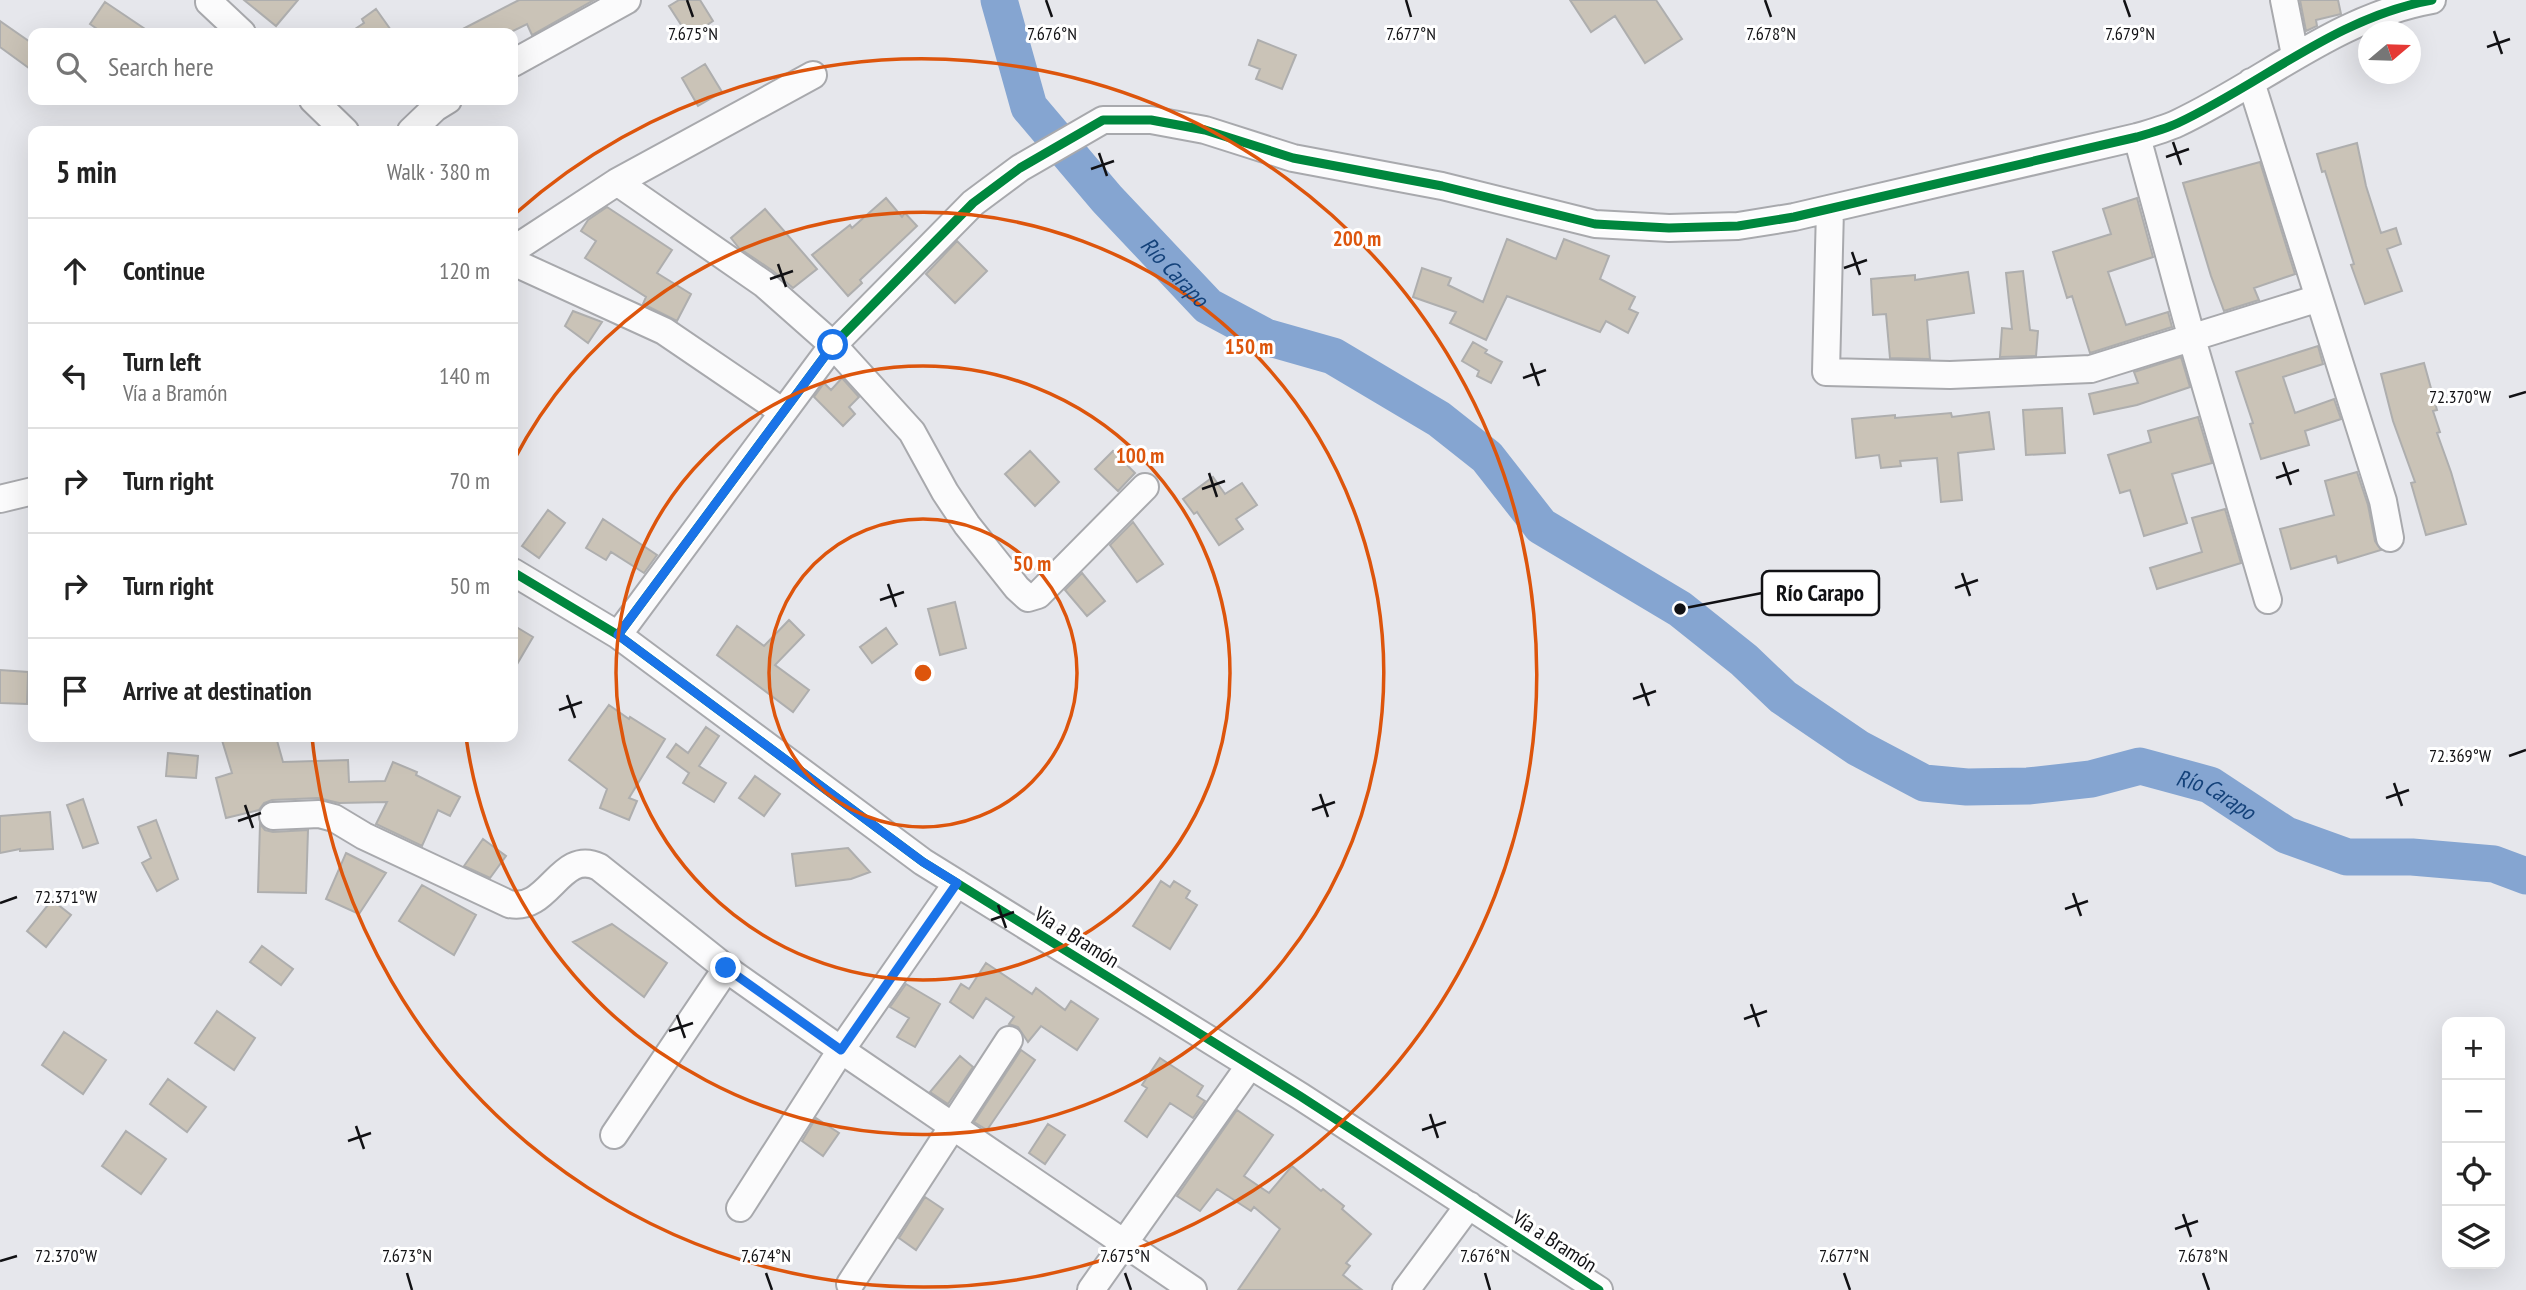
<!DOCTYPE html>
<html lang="en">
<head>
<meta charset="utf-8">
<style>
	:root { --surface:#fff; --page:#f2f2f2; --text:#222; --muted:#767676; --line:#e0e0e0 }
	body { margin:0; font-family:"PT Sans Narrow",sans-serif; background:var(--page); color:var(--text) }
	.controls { position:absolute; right:21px; bottom:21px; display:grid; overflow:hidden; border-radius:14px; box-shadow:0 7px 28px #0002 }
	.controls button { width:63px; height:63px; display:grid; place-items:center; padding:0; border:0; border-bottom:2px solid var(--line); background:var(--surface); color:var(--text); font:35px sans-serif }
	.compass { position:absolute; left:2358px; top:21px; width:63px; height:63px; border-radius:50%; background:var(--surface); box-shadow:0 7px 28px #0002; rotate:71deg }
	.stop { position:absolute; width:21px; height:21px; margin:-16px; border:5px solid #1a73e8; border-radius:50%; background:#fff }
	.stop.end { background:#1a73e8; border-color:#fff; box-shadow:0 2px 7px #0008 }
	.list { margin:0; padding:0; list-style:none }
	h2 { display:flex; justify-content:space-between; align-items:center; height:91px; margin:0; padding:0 28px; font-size:30px }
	h2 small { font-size:23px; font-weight:400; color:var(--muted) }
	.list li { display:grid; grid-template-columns:46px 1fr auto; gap:21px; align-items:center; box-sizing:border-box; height:105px; padding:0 28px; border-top:2px solid var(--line) }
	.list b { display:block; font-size:26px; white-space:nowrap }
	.list p { margin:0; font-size:23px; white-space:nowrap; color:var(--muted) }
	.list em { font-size:23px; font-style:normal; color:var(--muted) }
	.icon { flex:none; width:38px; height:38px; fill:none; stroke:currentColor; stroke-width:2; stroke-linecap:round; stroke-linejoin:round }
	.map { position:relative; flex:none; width:2526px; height:1290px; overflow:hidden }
	.search { position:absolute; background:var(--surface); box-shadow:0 7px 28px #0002; left:28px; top:28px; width:490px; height:77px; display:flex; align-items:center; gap:18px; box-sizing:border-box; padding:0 24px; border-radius:14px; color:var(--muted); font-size:26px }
	.panel { position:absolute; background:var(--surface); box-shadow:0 7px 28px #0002; left:28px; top:126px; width:490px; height:616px; border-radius:14px }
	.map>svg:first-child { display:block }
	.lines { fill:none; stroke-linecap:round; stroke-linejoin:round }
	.river { stroke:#85a5d1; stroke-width:37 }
	.building { fill:#cac3b7; stroke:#aeaeae; stroke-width:2 }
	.minor-casing { stroke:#a8a9ad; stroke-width:30 }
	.minor { stroke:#fbfbfc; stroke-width:26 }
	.cycleway-casing { stroke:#fff; stroke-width:13 }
	.cycleway { stroke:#00873e; stroke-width:9 }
	.route { stroke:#1a73e8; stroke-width:9 }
	.ticks { fill:none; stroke:#111114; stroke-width:2.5 }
	.ring { fill:none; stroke:#dd550c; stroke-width:3.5 }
	.labels { text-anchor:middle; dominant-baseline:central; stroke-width:6; stroke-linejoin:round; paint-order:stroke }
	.street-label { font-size:21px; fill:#111114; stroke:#fff }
	.water-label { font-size:23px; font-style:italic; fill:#14427a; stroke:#fff }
	.ticks-label { font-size:18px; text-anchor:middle; fill:#111114; stroke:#fff; stroke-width:6; stroke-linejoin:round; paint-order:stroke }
	.centre { fill:#dd550c; stroke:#fff; stroke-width:3.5 }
	.ring-label { font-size:21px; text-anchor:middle; font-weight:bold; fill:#dd550c; stroke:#fff; stroke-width:6; stroke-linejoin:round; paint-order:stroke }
	.leader { fill:none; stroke:#111114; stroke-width:2.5 }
	.callout-dot { fill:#111114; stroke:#fff; stroke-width:2.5 }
	.callout { fill:#fff; stroke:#111114; stroke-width:2.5 }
	.callout-label { font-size:23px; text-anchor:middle; font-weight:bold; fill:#111114 }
</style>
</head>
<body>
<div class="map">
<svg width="2526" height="1290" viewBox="0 0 2526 1290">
	<rect width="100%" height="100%" fill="#e6e7ec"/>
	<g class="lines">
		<!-- river -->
		<path class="river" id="s1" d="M999 0 1029 107 1107 199 1208 306 1266 337 1333 356 1439 419 1487 457 1541 526 1680 609 1744 660 1783 697 1858 748 1924 783 1967 787 2028 786 2091 779 2140 766 2210 785 2286 835 2347 857H2412L2494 864 2526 876"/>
	</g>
	<!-- building -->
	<path class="building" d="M244 0H298L276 26Z
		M519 0H594L532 35 527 24 509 33H455Z
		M679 0H700L713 21 689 37 669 6Z
		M1570 0H1656L1682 39 1645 63 1615 16 1591 32Z
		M2300 0H2338L2341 14 2316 20 2317 26 2306 31Z
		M105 2 151 33H103L90 24Z
		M376 9 393 33H349L364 23 362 19Z
		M0 21 33 44V71L0 47Z
		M1258 40 1296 55 1282 89 1256 79 1260 69 1249 65Z
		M705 64 722 92 698 106 682 78Z
		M2357 143 2366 186 2381 233 2396 228 2401 244 2387 249 2402 291 2365 304 2351 265 2354 264 2325 171 2322 172 2317 154Z
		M2260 162 2295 274 2254 288 2259 300 2224 311 2211 276 2183 183Z
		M886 198 902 217 905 213 917 226 860 280 862 283 848 296 812 255 850 225 852 228Z
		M2137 198 2153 257 2108 272 2126 325 2168 312 2172 327 2090 353 2072 296 2067 298 2053 252 2111 234 2103 209Z
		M607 207 672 250 657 273 691 294 677 321 643 304 646 297 585 258 596 241 581 231 588 220Z
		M765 209 817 269 793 288 773 271 739 248 731 238Z
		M1507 239 1556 259 1564 239 1609 256 1600 279 1635 297 1629 309 1638 313 1628 333 1606 321 1600 332 1507 296 1486 340 1450 323 1456 312 1413 297 1422 268 1451 278 1448 285 1483 302Z
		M957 241 987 271 955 303 926 274Z
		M2023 271 2030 330 2038 331 2036 356 2000 357 2002 328 2012 329 2006 273Z
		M1968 272 1974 313 1927 320 1930 359 1890 358 1886 314 1873 315 1871 279 1915 275V280Z
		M573 311 602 322 588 343 565 326Z
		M1473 342 1487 350 1485 353 1502 362 1491 383 1477 376 1479 371 1462 361Z
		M2318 346 2323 364 2283 377 2295 413 2334 399 2341 419 2305 431 2309 445 2261 459 2250 424 2253 423 2236 372Z
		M2181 357 2190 387 2137 405 2094 414 2089 394 2138 383 2134 372Z
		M2424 363 2437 410 2433 411 2440 432 2437 433 2451 472 2466 524 2426 535 2411 483 2415 482 2393 421 2381 374Z
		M842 378 859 397 849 407 855 414 843 426 814 397 824 383 831 390Z
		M2062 408 2065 453 2026 455 2023 410Z
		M1989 412 1994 449 1958 453 1962 500 1941 502 1937 458 1900 461 1901 466 1881 468 1879 455 1856 458 1852 419 1895 415V418L1951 413 1952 417Z
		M2198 417 2212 463 2172 474 2187 523 2144 536 2130 490 2120 493 2108 455 2151 442 2148 431Z
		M1030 451 1059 482 1035 506 1005 474Z
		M1113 451 1135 473 1118 491 1095 469Z
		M2357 472 2368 505 2375 541 2381 550 2338 563 2336 556 2291 569 2280 529 2334 515 2325 481Z
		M1213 477 1225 494 1242 483 1257 505 1236 519 1243 529 1219 545 1197 512 1194 514 1183 499Z
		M2225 509 2241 563 2157 589 2150 568 2202 552 2192 518Z
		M548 510 565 523 539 558 522 546Z
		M603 519 657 555 644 573 611 552 606 560 586 548Z
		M1133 522 1163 564 1137 582 1110 545Z
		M1082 573 1105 601 1087 616 1065 590Z
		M955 602 966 648 940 655 928 609Z
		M789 620 804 635 775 665 809 690 793 712 717 655 737 626 764 646Z
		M513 625 533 637 513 671Z
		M886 628 897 644 872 663 860 647Z
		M0 670 28 672 27 704 0 703Z
		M609 705 629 719 630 717 665 739 629 798 637 801 629 820 600 808 607 789 569 760Z
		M706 727 719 736 699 766 726 783 714 802 683 783 689 773 667 757 676 744 688 753Z
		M221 737H276L283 762 348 760 349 782 385 781 393 762 417 772 416 775 460 797 450 816 438 810 422 846 376 824 387 802 339 803 318 798 272 800 264 803 259 810 226 818 216 778 232 773Z
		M168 753 198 756 196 778 166 776Z
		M755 776 780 794 764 816 739 798Z
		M83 799 98 843 83 848 67 805Z
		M50 812 53 849 20 851V849L0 853V816Z
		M156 820 178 879 157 891 142 863 151 858 138 827Z
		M260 824 265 830 273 832 308 830 306 893 258 892Z
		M483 839 506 856 490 878 464 866Z
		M848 848 870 872 851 879 796 886 792 854Z
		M346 853 386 873 359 914 326 899Z
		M1161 881 1170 887 1174 881 1190 891 1186 898 1197 905 1170 949 1133 926Z
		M422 885 476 915 454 955 399 921Z
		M52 900 71 915 46 947 27 931Z
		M612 924 667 963 644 997 573 942Z
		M262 946 293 969 281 985 250 962Z
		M986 963 1032 994 1036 988 1065 1010 1071 1001 1098 1019 1077 1050 1041 1026 1028 1042 1018 1027 1009 1024 1014 1017 986 998 973 1018 950 1002 961 984 969 989Z
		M906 984 940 1004 915 1047 897 1037 909 1018 890 1007Z
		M217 1011 255 1038 234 1070 195 1043Z
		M64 1032 106 1060 83 1094 42 1065Z
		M1021 1050 1035 1060 987 1130 974 1122Z
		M960 1056 973 1067 948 1104 930 1092Z
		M1160 1058 1203 1086 1197 1096 1205 1101 1193 1118 1170 1103 1147 1137 1125 1121 1147 1088 1142 1085Z
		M168 1079 206 1107 187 1132 150 1104Z
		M1237 1110 1273 1135 1244 1176 1269 1193 1292 1166 1321 1191 1323 1189 1344 1206 1342 1209 1371 1234 1346 1263 1350 1266 1343 1275 1362 1290H1238L1280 1229 1254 1207 1251 1211 1217 1189 1200 1211 1177 1196Z
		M816 1118 839 1133 823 1156 802 1141Z
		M1048 1124 1065 1135 1045 1164 1029 1153Z
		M126 1131 166 1159 141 1194 102 1166Z
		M925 1197 943 1209 916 1250 899 1238Z"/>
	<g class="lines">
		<!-- minor casing -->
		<g class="minor-casing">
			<path id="minor" d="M2284 0 2295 55
				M209 2 242 33
				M513 63 627 0
				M2251 82 2383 501 2390 538
				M313 100 345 131
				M411 131 435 108 448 100
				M2137 137 2192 339 2268 600
				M617 182 764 284 833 345 912 432 945 492 967 525 1017 588 1028 598 1038 595 1145 487
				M1830 209 1826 372 1950 375 2091 369 2319 298
				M513 250 617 182 813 75
				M513 262 664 331 783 412
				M0 499 33 491
				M513 572 618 635 923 862 1300 1096 1599 1290
				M618 635 833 345 973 203 1020 168 1103 120H1151L1205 130 1293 158 1442 186 1595 224 1669 228 1738 226 1794 217 2137 137C2151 133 2165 129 2178 123 2263 83 2337 17 2432 0
				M273 816 319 814 334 818 364 836 509 904C549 913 560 848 599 867L732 973 841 1050 1193 1290
				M614 1135 726 969
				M740 1208 841 1050 957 883
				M850 1284 1009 1040
				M1091 1290 1250 1065
				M1406 1290 1469 1205"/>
		</g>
		<!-- minor -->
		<use href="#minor" class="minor"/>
		<!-- cycleway casing -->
		<g class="cycleway-casing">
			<path id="cycleway" d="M513 572 618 635 923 862 1300 1096 1599 1290
				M618 635 833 345 973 203 1020 168 1103 120H1151L1205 130 1293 158 1442 186 1595 224 1669 228 1738 226 1794 217 2137 137C2151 133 2165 129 2178 123 2263 83 2337 17 2432 0"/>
		</g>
		<!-- cycleway -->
		<use href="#cycleway" class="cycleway"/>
	</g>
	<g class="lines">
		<!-- route -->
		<path class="route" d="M726 968 841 1050 957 883 923 862 618 635 833 345"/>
	</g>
	<!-- ticks -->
	<path class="ticks" d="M687 0 693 17M1046 0 1052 17M1406 0 1411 17M1765 0 1771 17M2124 0 2130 17M2494 31 2502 54M2487 47 2510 39M2173 142 2181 165M1099 153 1107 176M2166 157 2189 149M1091 169 1114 161M1852 252 1860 275M778 264 786 287M1844 268 1867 260M770 279 793 271M1531 363 1539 386M1523 378 1546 370M2509 397 2526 392M2283 462 2291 485M1209 473 1217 497M2276 478 2299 470M1202 489 1225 481M1962 573 1970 596M888 584 896 607M1955 588 1978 580M880 600 904 592M1641 683 1649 706M567 695 575 718M1633 699 1656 691M559 710 582 702M2509 756 2526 750M2394 783 2402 806M1320 794 1328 817M2386 798 2409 790M245 805 253 828M1312 810 1335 802M238 821 261 813M2073 893 2081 916M0 903 17 897M998 905 1006 928M2065 909 2088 901M991 920 1014 912M1751 1004 1759 1027M677 1015 685 1038M1744 1019 1767 1011M669 1031 693 1023M1430 1114 1438 1138M356 1126 364 1149M1422 1130 1446 1122M348 1141 371 1133M2183 1214 2191 1237M2175 1229 2198 1221M0 1261 17 1256M407 1273 412 1290M766 1273 772 1290M1125 1273 1131 1290M1485 1273 1490 1290M1844 1273 1850 1290M2203 1273 2209 1290"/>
	<!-- distance rings -->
	<g class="ring">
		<circle cx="923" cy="673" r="154"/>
		<circle cx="923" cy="673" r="307"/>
		<path d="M514 460A461 461 0 1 1 466 737"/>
		<path d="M516 213A614 614 0 1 1 312 737"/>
	</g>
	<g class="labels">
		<!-- street labels -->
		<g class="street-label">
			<text transform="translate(1077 937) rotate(32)">Vía a Bramón</text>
			<text transform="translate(1555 1241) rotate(33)">Vía a Bramón</text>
		</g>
		<!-- water labels -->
		<g class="water-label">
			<text stroke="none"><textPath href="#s1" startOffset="331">Río Carapo</textPath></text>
			<text stroke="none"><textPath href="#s1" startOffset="1549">Río Carapo</textPath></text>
		</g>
	</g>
	<g class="ticks-label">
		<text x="693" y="40">7.675°N</text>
		<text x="1052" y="40">7.676°N</text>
		<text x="1411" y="40">7.677°N</text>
		<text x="1771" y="40">7.678°N</text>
		<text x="2130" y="40">7.679°N</text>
		<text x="2460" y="403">72.370°W</text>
		<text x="2460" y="762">72.369°W</text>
		<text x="66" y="903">72.371°W</text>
		<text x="66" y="1262">72.370°W</text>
		<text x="407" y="1262">7.673°N</text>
		<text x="766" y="1262">7.674°N</text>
		<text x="1125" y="1262">7.675°N</text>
		<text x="1485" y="1262">7.676°N</text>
		<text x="1844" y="1262">7.677°N</text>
		<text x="2203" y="1262">7.678°N</text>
	</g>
	<circle cx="923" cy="673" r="10" class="centre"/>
	<g class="ring-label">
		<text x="1357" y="246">200 m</text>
		<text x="1249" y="354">150 m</text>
		<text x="1140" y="463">100 m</text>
		<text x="1032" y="571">50 m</text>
	</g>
	<!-- callouts -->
	<path class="leader" d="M1680 609L1762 593"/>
	<circle class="callout-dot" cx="1680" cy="609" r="7"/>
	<rect class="callout" x="1762" y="571" width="117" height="44" rx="7"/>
	<g class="callout-label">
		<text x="1820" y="601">Río Carapo</text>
	</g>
</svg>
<div class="controls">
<button>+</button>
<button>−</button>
<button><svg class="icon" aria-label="locate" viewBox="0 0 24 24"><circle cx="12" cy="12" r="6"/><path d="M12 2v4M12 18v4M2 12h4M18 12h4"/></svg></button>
<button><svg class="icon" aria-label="layers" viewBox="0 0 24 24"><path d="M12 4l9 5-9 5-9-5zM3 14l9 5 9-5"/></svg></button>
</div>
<svg class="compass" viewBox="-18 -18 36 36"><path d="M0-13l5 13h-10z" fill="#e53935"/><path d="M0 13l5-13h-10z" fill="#767676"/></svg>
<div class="stop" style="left:833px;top:345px"></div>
<div class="stop end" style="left:726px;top:968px"></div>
<div class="search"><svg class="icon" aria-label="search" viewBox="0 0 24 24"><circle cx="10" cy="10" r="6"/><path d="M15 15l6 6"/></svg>Search here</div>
<section class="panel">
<h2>5 min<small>Walk · 380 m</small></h2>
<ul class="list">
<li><svg class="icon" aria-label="ahead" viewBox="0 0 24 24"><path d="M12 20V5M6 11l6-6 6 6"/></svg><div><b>Continue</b></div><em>120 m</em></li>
<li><svg class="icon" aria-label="left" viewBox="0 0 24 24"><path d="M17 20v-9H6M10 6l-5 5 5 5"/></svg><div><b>Turn left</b><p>Vía a Bramón</p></div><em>140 m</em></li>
<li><svg class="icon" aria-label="right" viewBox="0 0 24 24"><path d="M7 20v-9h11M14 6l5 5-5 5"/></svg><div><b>Turn right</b></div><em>70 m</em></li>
<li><svg class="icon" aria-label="right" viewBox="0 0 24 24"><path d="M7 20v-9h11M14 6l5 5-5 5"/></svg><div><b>Turn right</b></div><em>50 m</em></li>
<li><svg class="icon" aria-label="arrive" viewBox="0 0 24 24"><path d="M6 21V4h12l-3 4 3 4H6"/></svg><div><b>Arrive at destination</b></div></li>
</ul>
</section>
</div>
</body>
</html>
